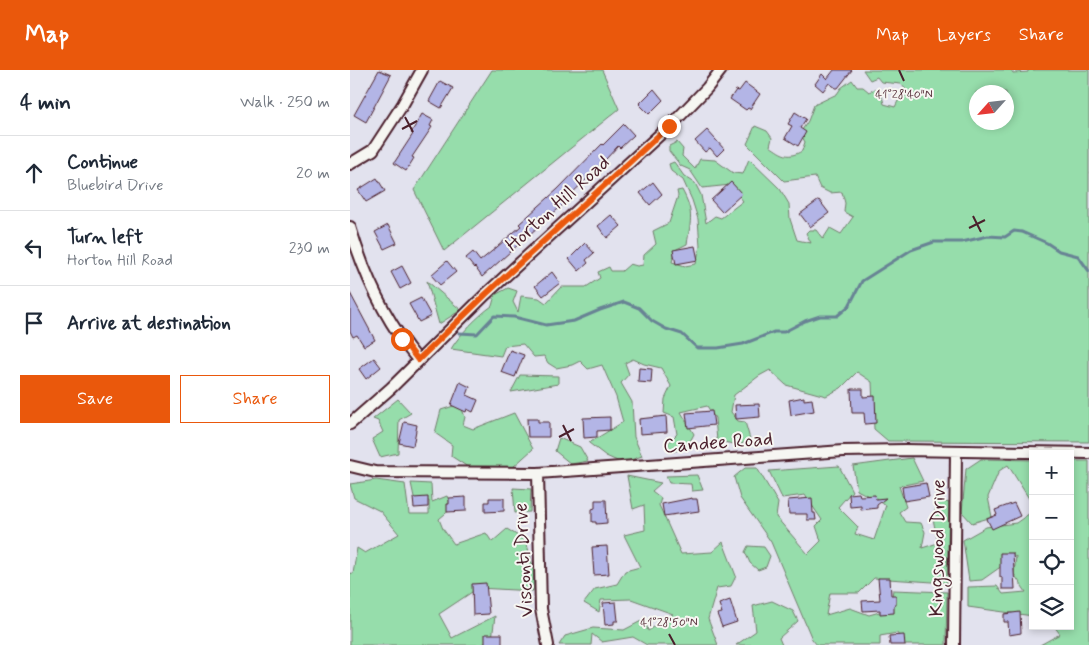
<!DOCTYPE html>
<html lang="en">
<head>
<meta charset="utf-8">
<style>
	:root { --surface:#fff; --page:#f2f2f3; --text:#1f2937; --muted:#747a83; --line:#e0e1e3; --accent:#ea580c }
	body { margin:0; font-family:Mynerve,sans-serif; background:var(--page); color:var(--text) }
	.controls { position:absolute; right:15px; bottom:15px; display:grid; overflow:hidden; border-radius:0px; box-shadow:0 2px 8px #0003 }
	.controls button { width:45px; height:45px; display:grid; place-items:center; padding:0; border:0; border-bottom:1px solid var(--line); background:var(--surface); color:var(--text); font:25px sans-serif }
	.compass { position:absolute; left:619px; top:15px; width:45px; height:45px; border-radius:50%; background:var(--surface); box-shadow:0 2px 8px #0003; rotate:243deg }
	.stop { position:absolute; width:15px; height:15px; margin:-11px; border:4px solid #ea580c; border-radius:50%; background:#fff }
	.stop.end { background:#ea580c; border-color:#fff; box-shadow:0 1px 5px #0008 }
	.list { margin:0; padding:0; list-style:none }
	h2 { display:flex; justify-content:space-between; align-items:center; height:65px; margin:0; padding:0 20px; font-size:21px }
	h2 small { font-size:16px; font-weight:400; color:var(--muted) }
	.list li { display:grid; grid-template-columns:32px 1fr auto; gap:15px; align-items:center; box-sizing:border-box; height:75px; padding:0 20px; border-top:1px solid var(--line) }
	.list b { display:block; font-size:19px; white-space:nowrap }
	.list p { margin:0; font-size:16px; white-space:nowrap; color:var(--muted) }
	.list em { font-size:16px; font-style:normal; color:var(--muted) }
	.actions { display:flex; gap:10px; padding:15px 20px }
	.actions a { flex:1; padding:11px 0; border:1px solid var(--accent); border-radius:0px; text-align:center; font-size:18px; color:var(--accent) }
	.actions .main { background:var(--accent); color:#fff }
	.icon { flex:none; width:28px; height:28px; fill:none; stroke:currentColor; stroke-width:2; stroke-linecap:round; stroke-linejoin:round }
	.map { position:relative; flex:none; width:739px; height:575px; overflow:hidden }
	header { display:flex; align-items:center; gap:30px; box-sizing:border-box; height:70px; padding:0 25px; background:var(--accent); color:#fff }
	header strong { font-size:24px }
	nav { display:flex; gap:28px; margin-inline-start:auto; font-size:18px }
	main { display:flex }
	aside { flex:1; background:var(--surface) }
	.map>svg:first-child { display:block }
	.green { fill:#96ddab; stroke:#707e6b; fill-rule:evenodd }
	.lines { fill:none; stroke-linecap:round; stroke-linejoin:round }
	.stream { stroke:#678394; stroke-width:3 }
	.building { fill:#b3b5e6; stroke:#4a1f2b }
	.minor-casing { stroke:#4a1f2b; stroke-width:14 }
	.minor { stroke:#f6f6f2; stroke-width:10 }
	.route { stroke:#ea580c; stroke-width:6 }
	.ticks { fill:none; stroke:#4a1f2b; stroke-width:2 }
	.labels { text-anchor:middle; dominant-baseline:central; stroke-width:4; stroke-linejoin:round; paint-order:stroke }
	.street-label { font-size:20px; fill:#4a1f2b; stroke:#f6f6f2 }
	.ticks-label { font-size:12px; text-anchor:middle; fill:#4a1f2b; stroke:#f6f6f2; stroke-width:4; stroke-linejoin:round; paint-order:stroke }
</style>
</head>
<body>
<header>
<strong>Map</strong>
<nav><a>Map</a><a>Layers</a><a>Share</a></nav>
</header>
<main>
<aside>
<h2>4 min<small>Walk · 250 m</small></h2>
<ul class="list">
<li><svg class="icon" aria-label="ahead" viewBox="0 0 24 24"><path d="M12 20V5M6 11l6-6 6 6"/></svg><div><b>Continue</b><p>Bluebird Drive</p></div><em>20 m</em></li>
<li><svg class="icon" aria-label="left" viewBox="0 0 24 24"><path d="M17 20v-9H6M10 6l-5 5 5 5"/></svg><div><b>Turn left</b><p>Horton Hill Road</p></div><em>230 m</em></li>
<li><svg class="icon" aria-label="arrive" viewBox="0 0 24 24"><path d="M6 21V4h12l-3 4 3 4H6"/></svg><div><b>Arrive at destination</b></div></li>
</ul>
<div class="actions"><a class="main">Save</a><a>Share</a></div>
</aside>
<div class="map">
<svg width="739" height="575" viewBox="0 0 739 575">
	<rect width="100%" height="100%" fill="#e2e2ee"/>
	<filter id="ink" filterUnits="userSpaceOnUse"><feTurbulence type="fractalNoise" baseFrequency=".02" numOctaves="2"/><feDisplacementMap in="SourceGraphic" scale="10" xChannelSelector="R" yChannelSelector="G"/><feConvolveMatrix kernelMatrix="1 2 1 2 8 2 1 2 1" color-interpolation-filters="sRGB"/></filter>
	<g filter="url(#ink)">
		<!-- green -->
		<path class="green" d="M142 0H252L269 39 94 181 64 120Z
			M513 0H661L663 3 678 2V0H739V372L538 371 524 359 522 312 507 302 491 318 476 326 436 315 420 300 409 306 384 325 381 342 388 351 395 352 400 369 390 375 367 371 365 348 357 336 331 342 344 364 336 379 319 382 318 373 327 364 324 347 314 343 315 329 321 316 311 298 294 294 283 289 275 293 279 304 271 313 282 332 284 367 292 386 272 393 256 386 239 373 273 352 266 327 252 295 238 299 230 291 222 295 206 298 198 293 194 286 184 287 173 274 155 276 151 286 101 279C109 265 129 245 142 236L145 225 158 218 167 221 163 232 168 242 171 226 189 228 196 233 211 217H236L250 208 248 202 259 197 261 201H272L280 194 287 196 293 195 294 185 306 174 303 161 319 153 328 126 327 121 332 120C344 142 341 149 337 174L325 180 322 192 335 196 346 194 350 176 348 149 342 130 333 110 321 101 319 94 324 92 334 106 345 113 351 125 356 153 365 146 371 148 393 131 381 115 352 118 340 100 331 96 319 81V76L327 72 333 79 332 86 345 99 350 89 365 90 383 103 393 104 399 89 430 119 439 134 440 149 447 170 461 173 456 163 459 160H466L473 169 480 158 491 164 503 147 494 142 495 133 492 122 480 123 470 118 465 107 434 111 397 74 405 56 417 61 422 68 420 76C433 85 438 89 452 81L455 72 450 63 458 51 464 35 487 24 491 18 502 10 507 17H513L519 22 525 19 532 26 534 34 545 37 548 31 559 23 551 14 531 12 527 7 520 10ZM626 22H656V52H626Z
			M77 211 111 240 89 254Z
			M170 305 208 306V314L161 322Z
			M48 329 61 343 49 350 48 383 30 387 22 369 33 362 28 351 23 349Z
			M110 334 115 347 113 355 123 359 164 343 183 379 163 397 121 399 101 386 102 375 85 363 91 340Z
			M209 368 230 377 238 391 221 394 205 381Z
			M562 388 573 411 549 416 556 437 549 442 555 452 571 453 575 462 572 478 588 473 583 449 588 429 599 433 597 513 524 508 509 523H480L476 545 500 538 519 545 540 539 543 520 597 522 596 575H555L547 563 530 566V575H467L462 569 421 472 390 428 384 407 395 398H407L428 433 426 447 458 484 471 471 466 456 472 450 455 425 432 428 419 401 489 396 502 421 488 437 508 457 505 464 524 470 536 435 507 420 503 396Z
			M631 389 683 390V435L658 395 649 401 638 427 642 447 622 453 612 442 616 399Z
			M720 391H739V575H690L710 564 704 556H720Z
			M347 405 353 420 342 421 341 414 319 413 316 406Z
			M277 406 311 413 302 421 311 428 309 435 331 484 362 482 373 472 386 506 381 516 367 518 358 549 368 575H297L283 567 252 572 242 564 241 575H209L215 566 243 558 274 560 295 549 298 561 323 544 281 529 251 530 249 542 234 533 245 519 267 514 275 501 290 497 274 465 295 460 294 435 283 439Z
			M26 410 55 414 59 444H79V431L65 432 61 413 81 414 82 432 97 426 102 438 89 449 93 459 104 474 136 463 142 472 157 459 176 471 184 500 183 521 128 518 89 544 102 568 145 546 142 569 131 575H0V503L3 504 7 478 15 483 49 464 30 441 4 428 0 414Z
			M163 418 181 419 180 442 165 443Z
			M683 441V546L618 537V517L647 516 653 524 676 522 664 504 666 486 632 510 619 511 613 470 636 457 666 453Z
			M398 476 414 477 420 486 416 497 408 500 400 493 395 482Z
			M422 531 443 541 448 551 429 568 432 575H386L406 561 403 536Z"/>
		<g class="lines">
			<!-- stream -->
			<path class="stream" d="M109 263 127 264 144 246 164 247 196 255 224 251 250 240 274 232 289 238 302 251 316 259 332 264 347 278H368L393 274 424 262H434L455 251 470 246H487L499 236 512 211 561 180 584 172H612L638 166 655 167 664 161 672 162 697 173 709 181 728 186 739 201"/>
		</g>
		<!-- building -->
		<path class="building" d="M29 0 41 5 16 52 4 45Z
			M484 0H502L488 18H486L479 13 473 21 465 14 472 4 477 9Z
			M90 11 103 18 91 38 79 31Z
			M395 13 410 24 400 39 398 38 396 40 380 29 386 20 389 21Z
			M304 19 313 30 299 44 289 34Z
			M445 42 456 49 450 58 456 62 448 76 435 68 442 56 438 54Z
			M72 44 83 50 80 56 82 57 62 87 64 88 56 101 44 93 63 64 61 63Z
			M274 54 284 65 270 78 268 76 243 103 216 129 217 131 132 207 125 197 124 198 116 188 123 182 130 191 147 177 171 156 169 154 208 119 252 74 253 75Z
			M357 60 374 79 367 86 360 78 355 82 345 71Z
			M27 108 35 121 16 132 8 120Z
			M303 112 312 124 300 135 290 123Z
			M381 112 392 124 372 142 361 130Z
			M469 130 479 143 460 157 450 144Z
			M261 145 271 156 257 168 248 156Z
			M38 155 47 173 34 179 25 162Z
			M235 173 244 183 236 190 238 193 229 201 219 189Z
			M345 176 348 190 326 194 323 180Z
			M97 191 106 202 90 215 81 205Z
			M52 196 61 213 50 219 41 202Z
			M202 202 210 213 193 226 185 216Z
			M0 223 25 270 14 276 7 265 3 267 0 261Z
			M71 228 81 246 69 252 59 234Z
			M160 280 174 285 165 307 151 302Z
			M24 288 31 297 16 309 9 299Z
			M289 298 302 299 301 313 288 312Z
			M110 312 120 317 117 325 128 330 123 342 117 339 116 342 101 335Z
			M501 319H513V327L525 326 526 353 515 354 514 343H502Z
			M454 327V330L462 329 464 341 441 345 439 330Z
			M409 334 410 347 386 349 385 335Z
			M362 341 364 355 338 358 336 343Z
			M316 346 317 362 290 364 289 349Z
			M260 347V360L247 361V367L234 368 233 348Z
			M177 349H188V352H199V367H178Z
			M54 352 67 355 63 376 49 373Z
			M576 413 579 427 554 431 552 417Z
			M509 423 510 426 525 425 526 429 536 428 527 435V438L511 440V436L500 437 499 424Z
			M78 427V437L64 438 63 428Z
			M116 427V441L97 442V434H99V428Z
			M139 428H154V441L135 442V432H139Z
			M342 428V429H347L349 441 314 446 312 434Z
			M462 428 463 443H465L466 450H457V444H439L438 430Z
			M245 430H256L257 453 246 454V452H242V439L245 438Z
			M664 433 670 446 642 459 637 449 647 445 645 440Z
			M257 476 259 504 244 505 242 477Z
			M650 483H663L665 519H652V507H650Z
			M528 508H540L541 525H546V535H544V543L530 544V540L513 541 512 531 530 530Z
			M136 513 139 544 123 545 122 514Z
			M380 530 387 552 372 557 367 544 372 543 369 534Z
			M266 532 268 551H264V554L255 555 253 533Z
			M670 542 671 563 659 565 658 552H654V544Z
			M135 564H152V575H135Z
			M554 565 555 575H540L539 566Z"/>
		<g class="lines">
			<!-- minor casing -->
			<g class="minor-casing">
				<path id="minor" d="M0 94 23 80 53 34 72 0
					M0 157C14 204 36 252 68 290
					M0 354 41 318 136 224 328 48 357 18 371 0
					M0 396 25 402 188 403 493 381 555 380 739 383
					M188 403 191 539 198 575
					M604 575 606 381"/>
			</g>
			<!-- minor -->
			<use href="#minor" class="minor"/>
		</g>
	</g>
	<g class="lines" filter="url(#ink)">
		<!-- route -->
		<path class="route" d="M52 269 68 290 136 224 319 56"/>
	</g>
	<!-- ticks -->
	<path class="ticks" d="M549 0 554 11M55 47 63 62M52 59 67 51M623 146 631 162M619 158 635 150M213 355 221 371M209 367 224 359M319 564 325 575"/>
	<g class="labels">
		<!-- street labels -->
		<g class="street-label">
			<text transform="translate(208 134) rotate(-42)">Horton Hill Road</text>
			<text transform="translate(368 373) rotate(-4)">Candee Road</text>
			<text transform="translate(588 478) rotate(-89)">Kingswood Drive</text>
			<text transform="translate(174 490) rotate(-93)">Visconti Drive</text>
		</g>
	</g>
	<g class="ticks-label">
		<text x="554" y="28">41°28'40"N</text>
		<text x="319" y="556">41°28'50"N</text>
	</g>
</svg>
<div class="controls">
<button>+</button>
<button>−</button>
<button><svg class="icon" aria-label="locate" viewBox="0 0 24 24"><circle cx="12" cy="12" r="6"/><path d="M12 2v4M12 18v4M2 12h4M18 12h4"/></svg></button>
<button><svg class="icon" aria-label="layers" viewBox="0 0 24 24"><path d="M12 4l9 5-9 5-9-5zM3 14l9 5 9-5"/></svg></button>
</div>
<svg class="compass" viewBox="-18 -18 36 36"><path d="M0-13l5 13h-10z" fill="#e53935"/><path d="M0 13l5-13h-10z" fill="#747a83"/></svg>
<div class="stop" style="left:52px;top:269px"></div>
<div class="stop end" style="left:319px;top:56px"></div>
</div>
</main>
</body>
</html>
